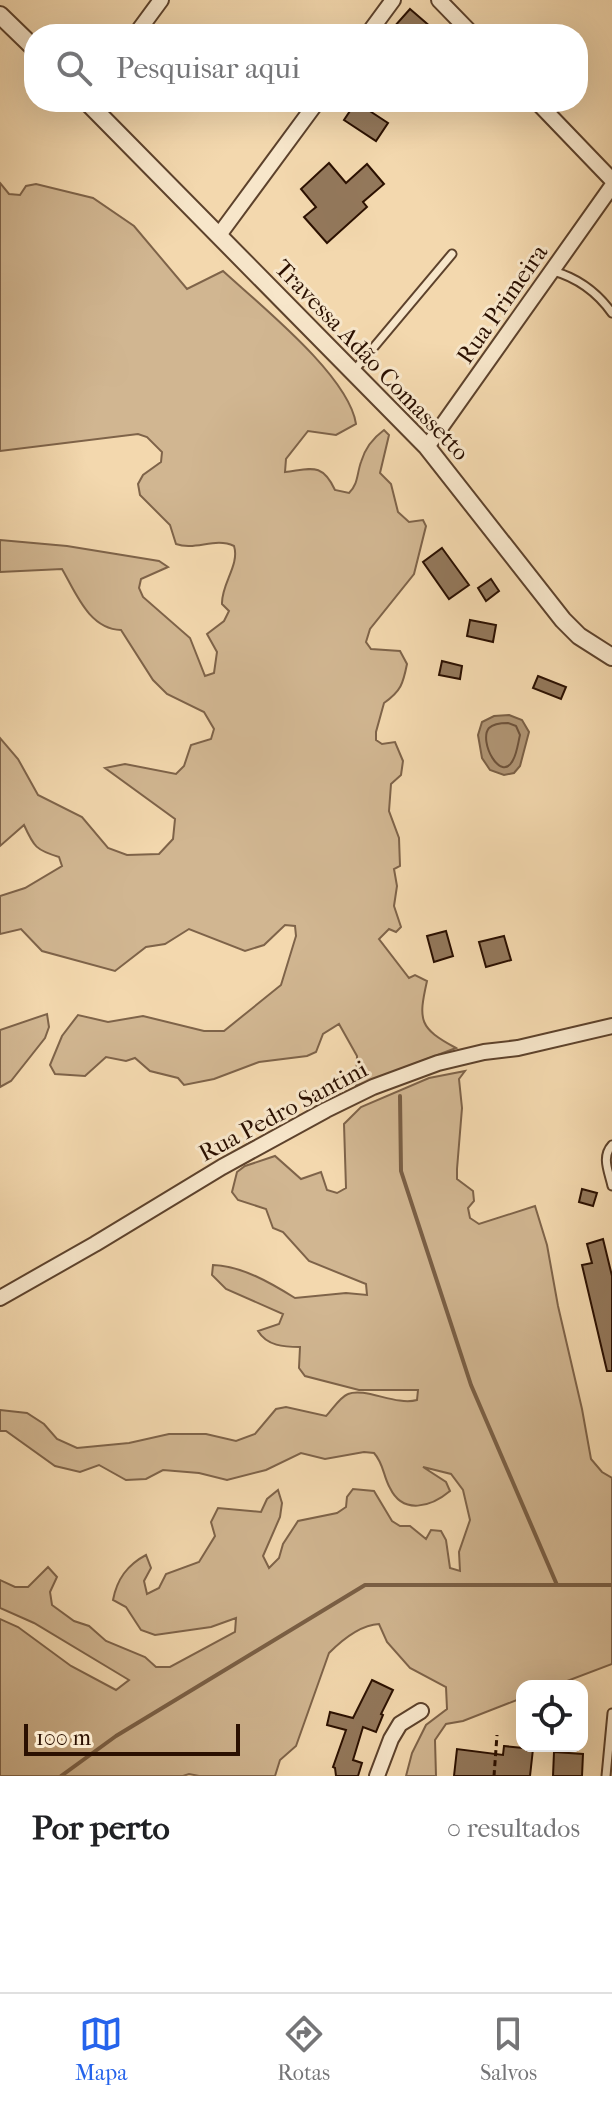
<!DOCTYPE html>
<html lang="pt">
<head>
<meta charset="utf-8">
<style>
	:root { --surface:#fff; --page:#f6f6f6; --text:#202124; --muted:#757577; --line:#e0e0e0; --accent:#2563eb }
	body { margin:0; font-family:"IM FELL French Canon",serif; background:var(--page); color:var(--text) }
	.controls { position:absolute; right:24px; bottom:24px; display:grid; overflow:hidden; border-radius:16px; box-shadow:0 8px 32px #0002 }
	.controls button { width:72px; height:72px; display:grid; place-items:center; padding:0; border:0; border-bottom:2px solid var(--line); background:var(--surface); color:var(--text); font:40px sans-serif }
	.scale { position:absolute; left:24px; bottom:20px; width:216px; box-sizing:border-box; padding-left:8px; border:4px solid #2b1001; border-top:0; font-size:22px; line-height:28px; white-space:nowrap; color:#2b1001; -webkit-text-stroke:6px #f7e6ca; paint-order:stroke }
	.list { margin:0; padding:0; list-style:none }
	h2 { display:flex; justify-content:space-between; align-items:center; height:104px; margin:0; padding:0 32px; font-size:34px }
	h2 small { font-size:26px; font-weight:400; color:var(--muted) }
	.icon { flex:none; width:44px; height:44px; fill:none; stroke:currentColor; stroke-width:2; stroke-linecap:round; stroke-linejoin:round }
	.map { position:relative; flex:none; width:612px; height:1776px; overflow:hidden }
	.search { position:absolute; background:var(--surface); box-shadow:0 8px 32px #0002; left:24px; right:24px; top:24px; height:88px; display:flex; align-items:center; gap:20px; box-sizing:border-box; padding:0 28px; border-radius:32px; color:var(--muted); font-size:30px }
	.sheet { height:216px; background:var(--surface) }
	nav { display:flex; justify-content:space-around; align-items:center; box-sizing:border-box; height:112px; border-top:2px solid var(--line); background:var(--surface); font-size:22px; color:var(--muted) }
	nav a { display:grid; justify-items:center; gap:4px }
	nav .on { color:var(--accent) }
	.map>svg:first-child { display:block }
	.green { fill:#d1b691; stroke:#7e6349; stroke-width:2 }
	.water { fill:#af9473; stroke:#7a5f45; stroke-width:2 }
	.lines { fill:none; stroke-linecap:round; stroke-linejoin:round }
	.shore { stroke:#6d523a; stroke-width:2 }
	.stream { stroke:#7a5f45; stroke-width:4 }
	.building { fill:#93785b; stroke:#2b1001; stroke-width:2 }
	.service-casing { stroke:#5d422c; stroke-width:11 }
	.minor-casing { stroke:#5d422c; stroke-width:18 }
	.tertiary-casing { stroke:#5d422c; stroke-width:20 }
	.path { stroke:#2b1001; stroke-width:3; stroke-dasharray:6 4; stroke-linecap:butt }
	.service { stroke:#f7e6ca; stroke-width:7 }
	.minor { stroke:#f7e6ca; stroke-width:14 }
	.tertiary { stroke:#f7e6ca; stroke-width:16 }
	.labels { text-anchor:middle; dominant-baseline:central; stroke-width:6; stroke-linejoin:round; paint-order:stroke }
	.street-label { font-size:24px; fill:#2b1001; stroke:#f7e6ca }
</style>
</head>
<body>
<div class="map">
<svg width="612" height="1776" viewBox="0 0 612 1776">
	<rect width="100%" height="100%" fill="#f3d8ae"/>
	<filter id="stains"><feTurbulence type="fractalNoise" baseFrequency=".0025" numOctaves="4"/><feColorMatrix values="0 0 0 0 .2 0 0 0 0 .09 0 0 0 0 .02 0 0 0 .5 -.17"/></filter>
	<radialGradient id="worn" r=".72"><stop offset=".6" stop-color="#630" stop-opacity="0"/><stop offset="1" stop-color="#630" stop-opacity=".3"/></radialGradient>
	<!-- green -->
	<path class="green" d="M0 183 9 194 20 195 26 186 36 184 93 198 134 226 187 289 223 271C260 305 349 376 356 424L336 435 308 431 286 459 285 472C311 469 322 462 335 490L349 493C358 485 357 473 361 462 365 448 373 438 384 430L389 435 380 473 391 484 398 512 409 522 423 520 426 526 414 574 370 629 366 642 371 649 400 651 407 664C403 684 401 691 384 703L376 732V740L382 744 395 742 403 761 401 775 391 784 389 811 399 838 400 866 394 869 397 886 394 906 401 927 396 932 389 929 379 939 409 978 415 975 427 981C418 1021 419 1028 456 1048L356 1086 357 1056 339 1024 323 1034 316 1052 307 1056 259 1062 214 1079 184 1085 178 1078 150 1071 135 1058 126 1061 106 1057 85 1076 55 1074 50 1065 62 1036 78 1015 108 1022 143 1016 204 1031H224L281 985 296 936 295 926 285 925 264 945 245 951 189 929 165 944 146 947 115 971 42 951 21 929 0 934V896L25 888 62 866 59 857C36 850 34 847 24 825L0 846V738L18 759 38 795 82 817 108 848 127 855 159 854 173 839 175 819 105 768 125 764 176 774 184 766 191 745 211 739 214 729 204 712 167 694 153 680 121 630C89 629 76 593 62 569L0 572V540L67 546 159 561 168 567 141 579 139 588 143 597 190 638 205 676 214 673 217 652 207 634 224 621 229 611 222 604C221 584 240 565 234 546 215 537 195 551 176 544L170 525 140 495 138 484 143 475 161 462 162 452 147 437 138 434 0 451Z
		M47 1014 49 1027 45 1038 11 1081 0 1087V1030Z
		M465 1071 459 1079 462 1108 457 1169V1179L473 1191 474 1201 468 1208 470 1218 479 1224 535 1206 547 1245 558 1306 582 1409 591 1459 602 1472 612 1478V1664L554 1686H522V1698L463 1721 446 1724 435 1740 436 1776H406L412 1753 426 1725 447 1709 446 1687 410 1668 387 1642 379 1624C360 1625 342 1640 329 1653L296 1746 280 1760 275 1776H199L189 1774 183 1776H0V1619L18 1627 71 1666 116 1690 129 1680 34 1623 0 1608V1580L15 1587H28L48 1567 57 1577 50 1592 52 1605 74 1621 89 1626 106 1641 145 1657 156 1667H170L235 1632 236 1618 211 1627 155 1635 141 1630 126 1607 113 1600C117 1579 127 1565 146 1555L151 1568 144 1581 147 1594 159 1588 166 1574 199 1562 215 1536 211 1522 218 1508 261 1512 267 1499 278 1490 282 1503 280 1517 263 1556 269 1568 279 1558 283 1544 298 1521 337 1513 346 1507 347 1497 353 1489 374 1491 392 1521 400 1526H410L426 1539 431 1530 441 1531 446 1540 450 1568 460 1571 459 1552 470 1520 463 1490 451 1474 423 1467 446 1482 450 1491C431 1507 403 1515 390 1488 383 1476 384 1464 374 1453L364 1452 325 1459 301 1453 266 1470 227 1480 199 1473 163 1470 146 1479 126 1480 99 1465 80 1472 55 1466 6 1431H0V1410L27 1413 44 1424 57 1439 77 1448 129 1443 169 1434H206L236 1441 255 1434 276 1409 286 1407 326 1416C332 1410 340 1397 348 1394 365 1387 396 1406 417 1400L418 1390H359L305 1376 299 1368 300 1347C284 1347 267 1346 258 1331L279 1324 283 1314 226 1289 212 1275 213 1265C242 1266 271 1283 295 1298L346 1293 367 1295 366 1284 309 1261 283 1232 273 1228 266 1209 238 1200 232 1192 237 1172 245 1166 275 1156 301 1179 321 1172 327 1190 337 1193 346 1188 344 1124 361 1107 429 1078Z"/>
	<!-- water -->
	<path class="water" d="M509 715 522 720 529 732 520 766 514 773 504 775 490 770 482 758 478 735 482 722 494 716Z"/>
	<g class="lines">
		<!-- shore -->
		<path class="shore" d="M508 723 516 726 520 735C518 743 517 753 513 760 501 784 478 741 489 728 494 723 502 723 508 723Z"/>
		<!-- stream -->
		<path class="stream" d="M400 1096 401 1171 471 1385 557 1585
			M61 1776 116 1736 365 1585H612"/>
	</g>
	<!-- building -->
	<path class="building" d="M410 9 439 34H401L393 28Z
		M356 102 388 123 376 141 344 120Z
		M329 163 346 183 367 164 384 184 363 202 367 207 327 243 304 217 316 207 301 189Z
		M442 548 469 585 449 599 423 562Z
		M491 579 499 591 486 601 478 588Z
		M470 620 496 625 493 642 467 636Z
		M442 661 462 666 460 679 439 675Z
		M538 676 566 687 561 699 533 688Z
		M446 931 453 956 434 962 427 936Z
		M504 936 511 960 486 967 479 942Z
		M582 1189 597 1193 593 1206 579 1202Z
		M603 1239 612 1276V1371H607L582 1265 592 1263 587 1244Z
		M372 1680 393 1690 381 1714 383 1715 376 1732 363 1727 353 1760 362 1763 358 1776H336L335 1768 333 1767 346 1730 327 1725 330 1712 353 1718Z
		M504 1746 533 1749 530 1776H454L457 1749 503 1755Z
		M554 1752 583 1754 582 1776H553Z"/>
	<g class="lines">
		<!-- service casing -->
		<g class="service-casing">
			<path id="service" d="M553 271C578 278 597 292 612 313
				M353 372 452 254
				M612 1145C601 1157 609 1172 612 1186
				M606 1776 612 1713"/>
		</g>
		<!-- minor casing -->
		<g class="minor-casing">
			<path id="minor" d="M439 0 472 34
				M136 34 161 0
				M368 34 393 0
				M537 102 612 180
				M219 235 317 102
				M427 447 612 186
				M0 1298 95 1244 222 1167 326 1110 373 1087 438 1063 484 1052 518 1048 612 1026
				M377 1776 391 1739 400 1724 421 1711"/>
		</g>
		<!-- tertiary casing -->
		<g class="tertiary-casing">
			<path id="tertiary" d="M0 15 34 48
				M87 102 427 447 563 620 579 636 612 657"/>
		</g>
		<!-- path -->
		<path class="path" d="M494 1776 497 1735"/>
		<!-- service -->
		<use href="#service" class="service"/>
		<!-- minor -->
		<use href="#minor" class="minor"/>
		<!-- tertiary -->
		<use href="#tertiary" class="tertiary"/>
	</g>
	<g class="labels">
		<!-- street labels -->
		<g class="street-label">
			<text transform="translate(502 304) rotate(-55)">Rua Primeira</text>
			<text transform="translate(372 360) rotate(46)">Travessa Adão Comassetto</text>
			<text transform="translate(283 1111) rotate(-28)">Rua Pedro Santini</text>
		</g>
	</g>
	<rect width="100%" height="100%" filter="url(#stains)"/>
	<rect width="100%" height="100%" fill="url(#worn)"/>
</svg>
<div class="controls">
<button><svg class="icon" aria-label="locate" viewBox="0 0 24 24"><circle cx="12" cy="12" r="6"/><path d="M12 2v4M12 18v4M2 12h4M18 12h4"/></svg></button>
</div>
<div class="scale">100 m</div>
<div class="search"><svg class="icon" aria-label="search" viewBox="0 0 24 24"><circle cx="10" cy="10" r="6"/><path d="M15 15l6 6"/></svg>Pesquisar aqui</div>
</div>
<section class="sheet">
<h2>Por perto<small>0 resultados</small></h2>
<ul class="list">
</ul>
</section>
<nav>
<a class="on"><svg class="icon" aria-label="map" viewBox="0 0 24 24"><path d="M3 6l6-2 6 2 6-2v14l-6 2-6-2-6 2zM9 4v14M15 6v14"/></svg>Mapa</a>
<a><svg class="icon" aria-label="directions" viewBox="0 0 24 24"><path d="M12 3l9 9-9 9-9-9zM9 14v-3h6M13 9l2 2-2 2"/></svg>Rotas</a>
<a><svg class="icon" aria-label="saved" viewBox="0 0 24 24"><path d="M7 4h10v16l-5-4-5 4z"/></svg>Salvos</a>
</nav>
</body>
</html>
